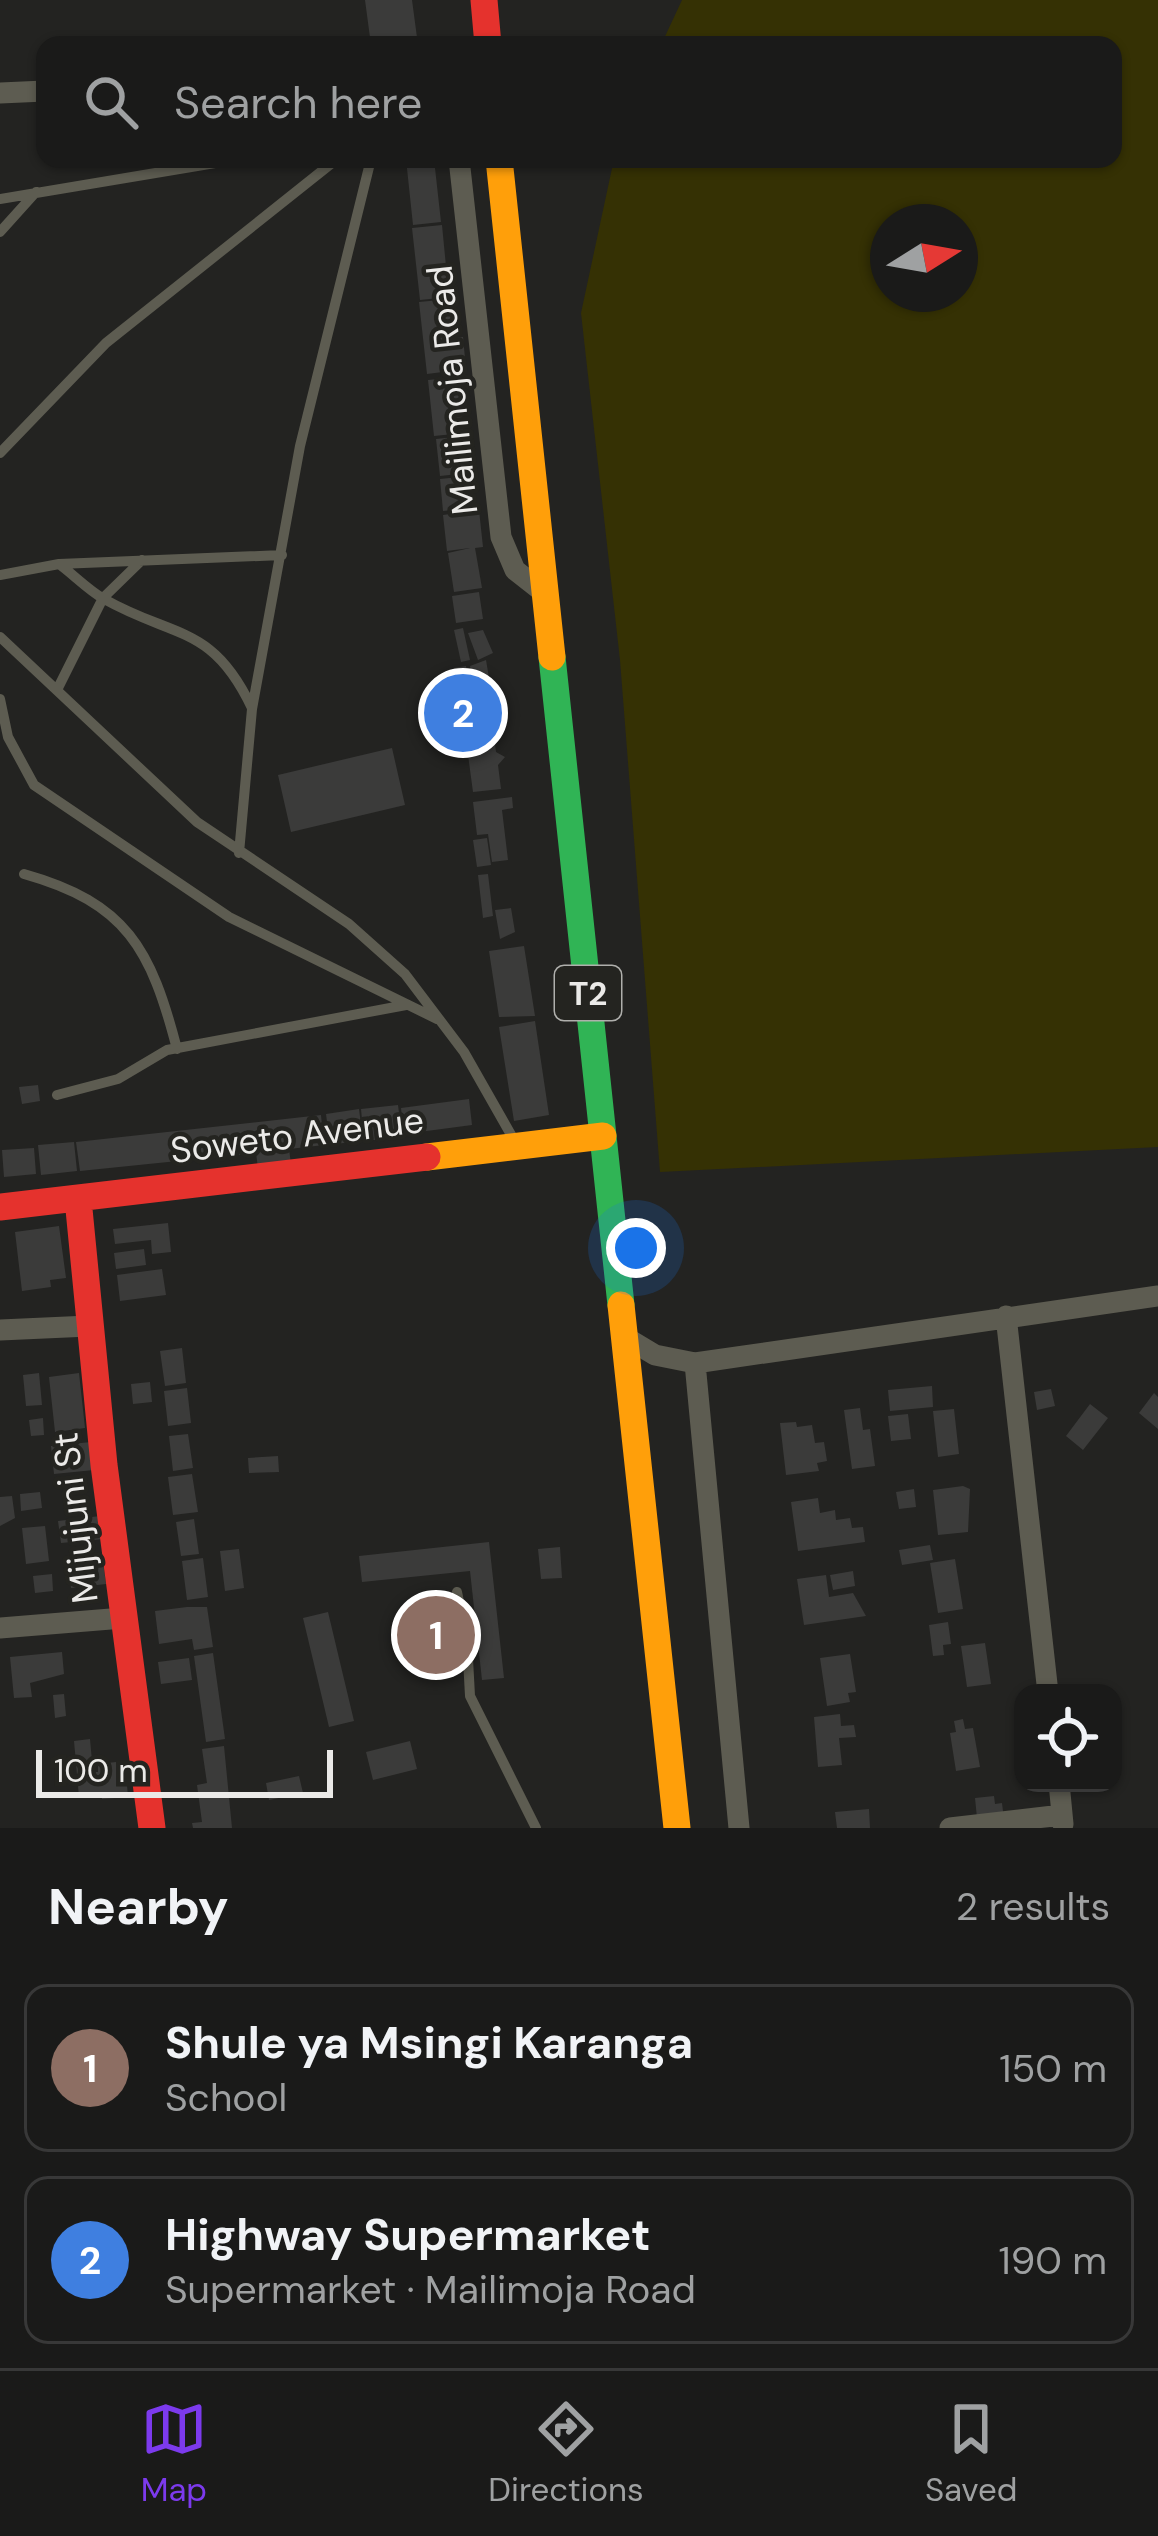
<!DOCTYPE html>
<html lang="en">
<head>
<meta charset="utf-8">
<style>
	:root { --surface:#1a1a19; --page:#272726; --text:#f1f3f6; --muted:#9fa1a2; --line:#383838; --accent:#7c3aed }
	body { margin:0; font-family:"DM Sans",sans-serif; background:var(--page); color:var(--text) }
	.controls { position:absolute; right:36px; bottom:36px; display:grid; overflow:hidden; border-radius:24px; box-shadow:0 3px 9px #0004 }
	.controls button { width:108px; height:108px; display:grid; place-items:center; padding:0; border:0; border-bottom:3px solid var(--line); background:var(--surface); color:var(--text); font:60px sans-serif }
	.compass { position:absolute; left:870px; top:204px; width:108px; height:108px; border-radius:50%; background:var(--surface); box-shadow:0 3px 9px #0004; rotate:79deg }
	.scale { position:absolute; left:36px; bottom:30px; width:297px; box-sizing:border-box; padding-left:12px; border:6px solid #ebeae8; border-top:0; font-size:33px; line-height:42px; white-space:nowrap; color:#ebeae8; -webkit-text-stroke:9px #242420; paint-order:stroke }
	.you { position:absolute; left:636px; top:1248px; width:42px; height:42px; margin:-30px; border:9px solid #fff; border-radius:50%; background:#1a73e8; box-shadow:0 0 0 18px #1a73e833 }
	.badge { display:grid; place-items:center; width:78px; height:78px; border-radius:50%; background:var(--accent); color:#fff; font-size:39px; font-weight:700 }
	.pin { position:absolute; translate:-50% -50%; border:6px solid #fff; box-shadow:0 3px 12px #0006 }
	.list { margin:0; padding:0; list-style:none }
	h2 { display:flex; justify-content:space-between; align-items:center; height:156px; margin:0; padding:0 48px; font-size:51px }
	h2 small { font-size:39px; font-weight:400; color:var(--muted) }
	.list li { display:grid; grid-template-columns:78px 1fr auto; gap:36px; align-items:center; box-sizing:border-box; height:168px; margin:0 24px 24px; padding:0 24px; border:3px solid var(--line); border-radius:24px }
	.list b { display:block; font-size:45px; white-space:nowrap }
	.list p { margin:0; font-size:39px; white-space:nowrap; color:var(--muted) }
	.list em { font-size:39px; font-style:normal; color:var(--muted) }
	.icon { flex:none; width:66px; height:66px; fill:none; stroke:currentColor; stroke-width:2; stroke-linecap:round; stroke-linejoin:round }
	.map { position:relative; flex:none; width:1158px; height:1828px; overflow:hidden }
	.search { position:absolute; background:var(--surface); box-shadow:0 3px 9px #0004; left:36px; right:36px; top:36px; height:132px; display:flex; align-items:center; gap:30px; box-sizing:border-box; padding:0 42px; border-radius:24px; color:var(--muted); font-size:45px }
	.sheet { height:540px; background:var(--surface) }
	nav { display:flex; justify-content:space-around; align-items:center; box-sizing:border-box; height:168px; border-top:3px solid var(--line); background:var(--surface); font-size:33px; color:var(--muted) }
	nav a { display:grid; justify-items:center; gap:6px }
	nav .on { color:var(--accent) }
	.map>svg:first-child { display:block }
	.green { fill:#353104; fill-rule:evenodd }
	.building { fill:#3b3b3a }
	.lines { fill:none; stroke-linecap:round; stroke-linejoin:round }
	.lane { stroke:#5d5c51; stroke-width:10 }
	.street { stroke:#5d5c51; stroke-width:21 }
	.fast { stroke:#30b455; stroke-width:27 }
	.slow { stroke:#ff9f0a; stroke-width:27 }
	.jam { stroke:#e5322d; stroke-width:27 }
	.labels { text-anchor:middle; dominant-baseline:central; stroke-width:9; stroke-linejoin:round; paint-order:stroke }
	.shield { fill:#242420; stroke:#afafac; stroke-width:3 }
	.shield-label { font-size:33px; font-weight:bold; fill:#ebeae8 }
	.street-label { font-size:36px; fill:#ebeae8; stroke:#242420 }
</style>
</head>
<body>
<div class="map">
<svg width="1158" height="1828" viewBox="0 0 1158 1828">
	<rect width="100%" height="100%" fill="#232321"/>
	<!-- green -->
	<path class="green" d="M682 0H1158V1147L660 1172 620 660 581 313 614 159H1113V45H661ZM960 222V294H888V222Z"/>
	<!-- building -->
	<path class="building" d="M365 0H412L418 45H371Z
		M406 159H434L441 222 413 225Z
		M442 225 449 297 420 300 412 228Z
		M450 299 454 338 463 337 466 369 427 374 419 302Z
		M458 377 464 433 434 436 428 380Z
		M464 436 468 473 440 476 436 439Z
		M469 476 473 508 443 511 440 479Z
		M479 510 483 547 475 548 482 588 454 592 448 553 470 548 447 551 443 515Z
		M479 592 483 619 456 623 452 596Z
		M463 628 470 660 461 662 454 630Z
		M483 630 493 653 478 660 468 633Z
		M486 660 497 725 480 728 470 666Z
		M466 666 477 729 465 731 454 668Z
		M494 736 496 752 505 757 498 765 501 789 473 792 466 740Z
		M392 748 405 805 291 832 278 775Z
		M512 797 513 808 502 810 508 860 492 862 488 834 477 835 473 802Z
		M487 838 491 865 477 867 473 840Z
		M488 874 493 916 483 918 478 875Z
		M511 908 515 932 500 939 495 910Z
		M524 946 535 1016 499 1017 489 951Z
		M535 1021 549 1115 514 1121 499 1027Z
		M38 1085 40 1101 22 1104 19 1087Z
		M469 1099 472 1125 404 1134 401 1108Z
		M398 1105 402 1137 364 1141 361 1109Z
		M359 1109 363 1140 330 1145 326 1114Z
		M321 1115 324 1145 289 1149 291 1164 258 1168 256 1153 80 1171 76 1142Z
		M74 1142 77 1171 41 1175 38 1145Z
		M34 1148 36 1174 4 1177 2 1150Z
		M168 1223 171 1252 152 1254 151 1240 115 1244 113 1229Z
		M59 1226 66 1278 50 1280 51 1287 22 1291 15 1232Z
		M144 1249 146 1265 116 1269 114 1253Z
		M162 1269 166 1295 120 1301 117 1275Z
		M182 1348 186 1383 165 1386 160 1351Z
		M39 1373 42 1405 26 1406 23 1375Z
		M79 1373 85 1428 55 1432 49 1377Z
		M150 1382 152 1402 133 1404 131 1384Z
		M932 1386 933 1407 890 1411 888 1390Z
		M187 1388 191 1423 168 1426 164 1391Z
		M1051 1389 1055 1406 1037 1410 1034 1392Z
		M1154 1393 1158 1397V1429L1139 1413Z
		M1090 1404 1108 1418 1083 1450 1066 1436Z
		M860 1408 863 1430 870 1429 875 1466 852 1469 844 1410Z
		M954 1409 959 1454 938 1457 933 1411Z
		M908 1414 911 1439 891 1441 888 1416Z
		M43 1418 44 1435 31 1436 29 1420Z
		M796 1422 797 1427 812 1425 815 1443 824 1442 827 1461 817 1463 819 1471 786 1475 780 1423Z
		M188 1434 193 1468 173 1471 169 1436Z
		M91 1442 94 1470 54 1474 51 1446Z
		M278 1456 279 1472 249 1473 248 1458Z
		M192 1474 198 1512 173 1515 168 1477Z
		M963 1486 970 1489 968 1532 938 1535 933 1490Z
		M914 1489 916 1507 899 1509 896 1492Z
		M40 1492 42 1508 21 1511 20 1494Z
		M12 1496 15 1518 0 1526V1497Z
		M818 1498 820 1513 835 1510 836 1520 850 1518 852 1528 863 1527 865 1542 798 1551 791 1502Z
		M100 1516 103 1539 61 1543 58 1521Z
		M194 1519 199 1554 181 1556 176 1522Z
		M45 1526 49 1561 26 1564 22 1528Z
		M489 1542 504 1678 482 1680 470 1571 362 1582 359 1556Z
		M930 1545 933 1560 902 1565 899 1550Z
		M560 1547 562 1578 541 1579 538 1549Z
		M239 1549 244 1588 225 1591 220 1551Z
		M203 1558 208 1597 187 1600 182 1561Z
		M955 1559 963 1609 938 1613 930 1563Z
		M103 1562 106 1584 71 1588 69 1566Z
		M853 1571 855 1586 833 1590 830 1575Z
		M52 1574 53 1591 35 1593 33 1576Z
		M826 1575 829 1597 853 1593 866 1616 804 1625 797 1579Z
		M187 1607H207L213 1647 194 1650 192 1639 159 1644 155 1611Z
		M328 1612 354 1721 329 1727 303 1618Z
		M948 1622 951 1644 943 1645 944 1655 933 1656 929 1625Z
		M985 1643 991 1684 967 1687 961 1646Z
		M62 1652 64 1674 30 1683 32 1697 14 1698 10 1657Z
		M213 1653 225 1739 206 1742 194 1656Z
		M850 1654 856 1692 848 1693 850 1702 827 1706 820 1658Z
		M189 1658 192 1680 161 1684 158 1662Z
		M64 1694 66 1716 55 1718 53 1695Z
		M840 1714 841 1726 854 1725 856 1737 839 1738 842 1765 818 1767 814 1717Z
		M963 1719 965 1729 973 1728 980 1767 956 1771 950 1733 956 1732 954 1721Z
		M90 1739 93 1772H98V1764L125 1761 128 1797 102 1799 101 1792 79 1797 74 1741Z
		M410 1741 417 1769 373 1780 366 1752Z
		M224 1746 232 1828H193L192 1823 202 1822 197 1785 207 1783 202 1749Z
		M299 1776 303 1793 269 1800 266 1783Z
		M994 1796 995 1804 1002 1803 1005 1828H978L975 1798Z
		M869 1809 870 1828H837L835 1812Z"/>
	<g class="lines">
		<!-- lane -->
		<path class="lane" d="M0 199 239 159
			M0 232 36 192
			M0 453 106 343 337 159
			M59 564C74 575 88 590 104 599 175 639 212 624 252 708
			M0 575 59 564 282 555
			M0 637 197 822 349 924 405 974 464 1052 514 1140
			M58 688 103 598 142 560
			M0 699 8 737 34 785 229 917 437 1019
			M239 853 252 709 300 446 371 159
			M24 874C127 903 151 949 177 1049
			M57 1095 118 1079 167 1050 406 1005
			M457 1592 467 1640 470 1696 536 1828"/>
		<!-- street -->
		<path class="street" d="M0 93 45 91
			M459 159 501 537 515 570 543 592
			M1006 1316 1048 1693
			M0 1330 89 1326
			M625 1337 655 1355 695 1363 1158 1296
			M695 1363 739 1828
			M0 1628 123 1618
			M1059 1783 1063 1824
			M950 1828 1062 1815"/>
		<!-- fast -->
		<path class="fast" d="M552 657 621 1305"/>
		<!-- slow -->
		<path class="slow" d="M499 159 552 657
			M427 1157 603 1136
			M621 1305 677 1828"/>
		<!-- jam -->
		<path class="jam" d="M484 0 488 45
			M78 1199 104 1465 152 1828
			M0 1207 427 1157"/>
	</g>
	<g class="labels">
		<!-- shield labels -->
		<rect class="shield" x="555" y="966" width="66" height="54" rx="9"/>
		<g class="shield-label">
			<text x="588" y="993">T2</text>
		</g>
		<!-- street labels -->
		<g class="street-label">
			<text transform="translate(452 390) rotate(-96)">Mailimoja Road</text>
			<text transform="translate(297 1135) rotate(-7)">Soweto Avenue</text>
			<text transform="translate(75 1518) rotate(-97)">Mijujuni St</text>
		</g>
	</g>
</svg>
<div class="controls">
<button><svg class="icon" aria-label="locate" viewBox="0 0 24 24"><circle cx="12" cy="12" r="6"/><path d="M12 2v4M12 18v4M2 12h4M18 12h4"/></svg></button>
</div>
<svg class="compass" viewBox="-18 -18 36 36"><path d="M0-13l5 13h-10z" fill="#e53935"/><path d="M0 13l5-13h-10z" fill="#9fa1a2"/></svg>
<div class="scale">100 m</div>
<div class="you"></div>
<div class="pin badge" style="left:436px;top:1635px;background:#8d6e63">1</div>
<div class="pin badge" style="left:463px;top:713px;background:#3f7fe0">2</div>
<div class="search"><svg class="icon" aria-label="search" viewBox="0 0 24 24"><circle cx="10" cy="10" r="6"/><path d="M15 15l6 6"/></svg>Search here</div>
</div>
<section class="sheet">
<h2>Nearby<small>2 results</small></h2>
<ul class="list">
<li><span class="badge" style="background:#8d6e63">1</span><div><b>Shule ya Msingi Karanga</b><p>School</p></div><em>150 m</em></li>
<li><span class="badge" style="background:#3f7fe0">2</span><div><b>Highway Supermarket</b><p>Supermarket · Mailimoja Road</p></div><em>190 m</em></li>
</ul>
</section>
<nav>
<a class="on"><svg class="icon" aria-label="map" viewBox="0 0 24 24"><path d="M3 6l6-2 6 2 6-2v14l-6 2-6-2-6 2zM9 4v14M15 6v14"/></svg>Map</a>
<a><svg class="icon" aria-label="directions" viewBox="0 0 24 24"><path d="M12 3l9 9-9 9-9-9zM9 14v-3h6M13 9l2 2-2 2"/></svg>Directions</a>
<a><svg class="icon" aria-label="saved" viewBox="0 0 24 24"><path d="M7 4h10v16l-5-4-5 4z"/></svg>Saved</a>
</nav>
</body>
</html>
